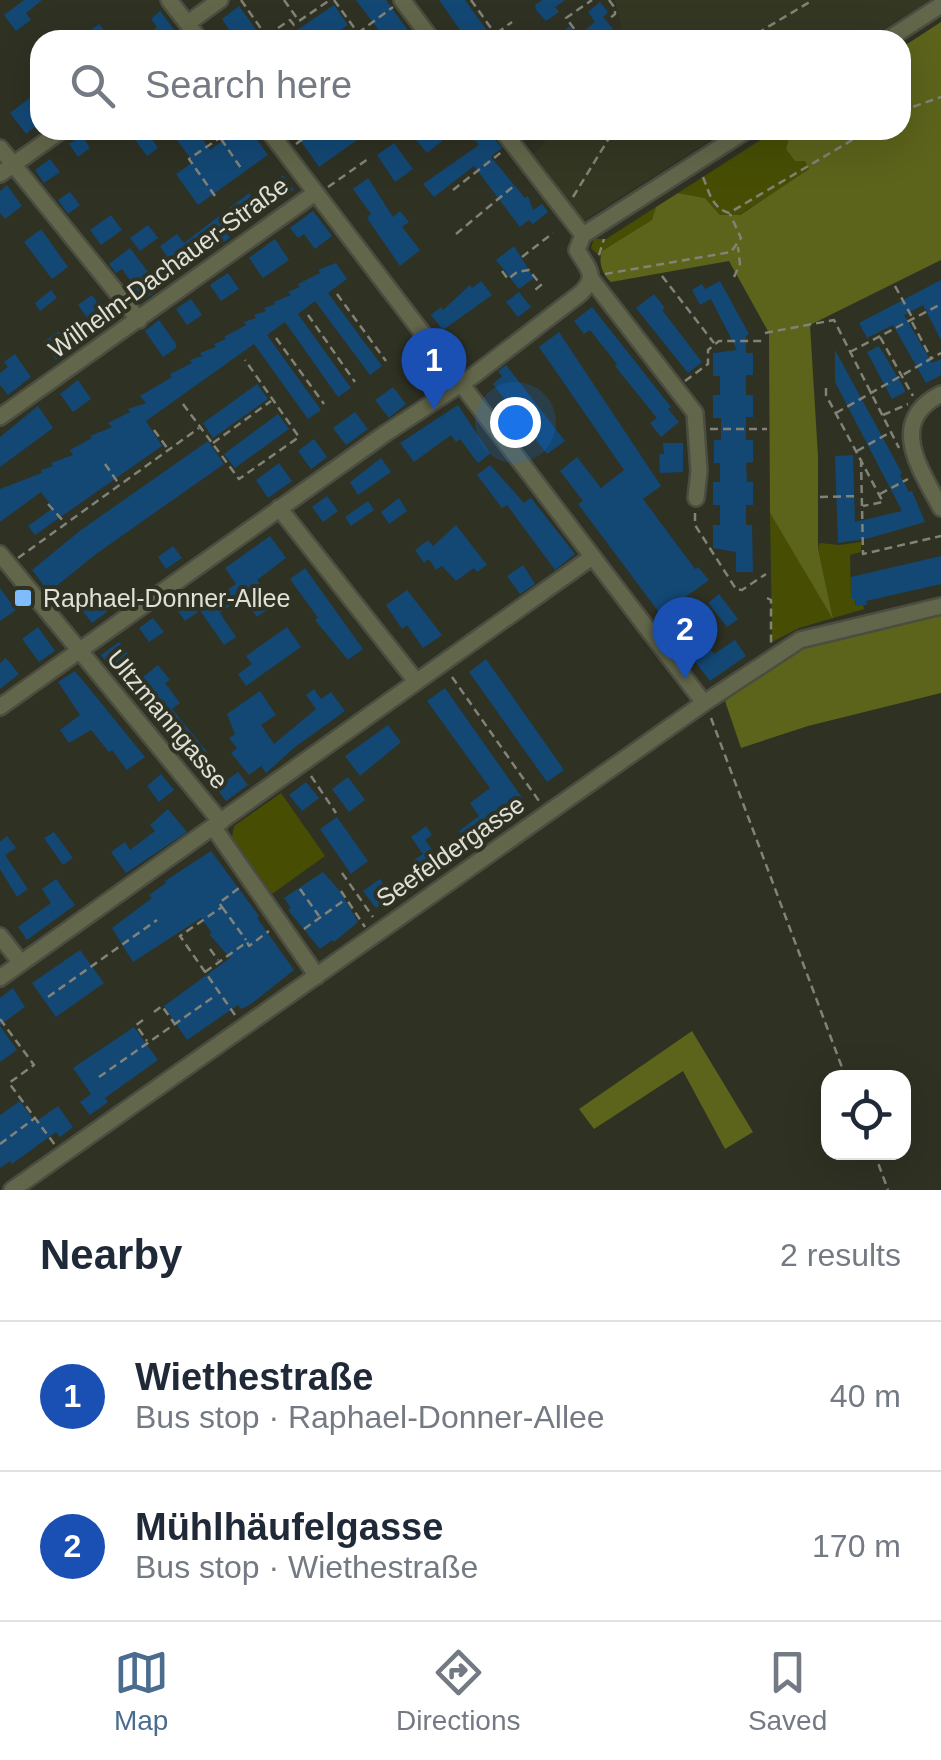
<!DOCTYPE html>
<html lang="en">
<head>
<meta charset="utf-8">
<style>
	:root { --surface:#fff; --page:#f6f6f7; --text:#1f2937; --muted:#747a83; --line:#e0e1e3; --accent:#4a6c8f }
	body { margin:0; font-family:Arial,sans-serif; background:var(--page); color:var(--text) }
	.controls { position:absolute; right:30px; bottom:30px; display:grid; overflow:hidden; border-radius:20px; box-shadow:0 10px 40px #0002 }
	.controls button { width:90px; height:90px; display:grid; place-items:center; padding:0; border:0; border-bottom:2px solid var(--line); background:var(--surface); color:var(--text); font:50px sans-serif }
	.you { position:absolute; left:515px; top:422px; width:35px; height:35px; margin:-25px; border:8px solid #fff; border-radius:50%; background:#1a73e8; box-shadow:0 0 0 15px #1a73e833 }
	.badge { display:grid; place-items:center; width:65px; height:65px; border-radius:50%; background:var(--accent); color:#fff; font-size:32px; font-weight:700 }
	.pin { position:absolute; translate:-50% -82px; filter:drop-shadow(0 2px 5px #0008) }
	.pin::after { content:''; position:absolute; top:52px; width:35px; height:30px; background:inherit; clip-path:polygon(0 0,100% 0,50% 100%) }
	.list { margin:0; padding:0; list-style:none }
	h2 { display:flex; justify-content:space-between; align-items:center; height:130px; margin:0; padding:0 40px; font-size:42px }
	h2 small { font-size:32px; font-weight:400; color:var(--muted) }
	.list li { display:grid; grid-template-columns:65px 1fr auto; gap:30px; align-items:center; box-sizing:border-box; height:150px; padding:0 40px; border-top:2px solid var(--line) }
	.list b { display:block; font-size:38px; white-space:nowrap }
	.list p { margin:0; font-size:32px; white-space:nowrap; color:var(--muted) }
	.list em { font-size:32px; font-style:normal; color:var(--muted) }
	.icon { flex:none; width:55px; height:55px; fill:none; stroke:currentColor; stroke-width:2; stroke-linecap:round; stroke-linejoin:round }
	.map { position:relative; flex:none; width:941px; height:1190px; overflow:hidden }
	.search { position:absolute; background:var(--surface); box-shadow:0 10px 40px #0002; left:30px; right:30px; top:30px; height:110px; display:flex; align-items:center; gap:25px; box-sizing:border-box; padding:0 35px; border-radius:30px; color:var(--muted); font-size:38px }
	.sheet { height:430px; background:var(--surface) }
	nav { display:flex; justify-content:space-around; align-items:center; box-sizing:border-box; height:140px; border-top:2px solid var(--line); background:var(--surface); font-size:28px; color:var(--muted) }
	nav a { display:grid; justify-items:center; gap:5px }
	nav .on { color:var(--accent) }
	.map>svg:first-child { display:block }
	.built { fill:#343722 }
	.green { fill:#474e04 }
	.forest { fill:#5c631b }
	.building { fill:#134875 }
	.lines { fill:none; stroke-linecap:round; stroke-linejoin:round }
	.minor-casing { stroke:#4b4d40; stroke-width:20 }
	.path { stroke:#828378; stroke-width:2.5; stroke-dasharray:8 5; stroke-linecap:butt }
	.minor { stroke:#62664a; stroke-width:15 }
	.poi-dot { fill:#7fbdfa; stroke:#2f3123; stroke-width:4 }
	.labels { text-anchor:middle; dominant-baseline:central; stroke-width:8; stroke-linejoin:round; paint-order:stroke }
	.street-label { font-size:25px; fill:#dfe0d7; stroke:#2f3123 }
	.poi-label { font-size:25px; fill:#dfe0d7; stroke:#2f3123; text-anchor:start }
</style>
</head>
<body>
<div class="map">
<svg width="941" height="1190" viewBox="0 0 941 1190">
	<rect width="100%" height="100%" fill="#2f3123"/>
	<!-- built -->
	<path class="built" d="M615 0H930L867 40H624Z
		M555 130H726L580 223 530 158Z"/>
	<!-- green -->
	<path class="green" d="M776 130H791L786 149 805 161 810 169 739 215H720L705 198 678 193Z
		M656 207 653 220 602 251 600 257 591 248 594 239H606Z
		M770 513 832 615 818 547 820 543 839 545 861 542V552L850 555 851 598 861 597 855 602 856 606 863 605 864 609 799 628 772 642Z
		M281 793 325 856 272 894 232 837 234 826Z"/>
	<!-- forest -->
	<path class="forest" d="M941 22V260L810 325 818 456V548L833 619 770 513 769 333 729 261 611 282C602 274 598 262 602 251L652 220 656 207 678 193 705 198 720 215H740L809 169 805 161H795L786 149 791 130H901V48Z
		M941 612V693L808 726 741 748 725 701 799 649Z
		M692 1031 753 1132 725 1149 683 1071 594 1129 579 1109Z"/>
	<!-- building -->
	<path class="building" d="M24 0H42L26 13 31 20 16 31 4 15Z
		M356 0H386L415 40H386Z
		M439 0H465L490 35 484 40H467Z
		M542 0H564V1L555 7 559 12 546 21 536 10 535 5Z
		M600 2 608 12 603 17 613 29 599 40H552L570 26 577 37 595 22 588 12Z
		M334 5 348 25 326 40H304L297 30Z
		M239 6 252 24 263 40H237L228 28 222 19Z
		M160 11 175 31 164 40H140L157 27 151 19Z
		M99 24 108 36 117 29 126 40H78Z
		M40 90V123L26 134 10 113Z
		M128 130H146L158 148 147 156Z
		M170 130H196L210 150 237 130H250L268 155 198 205 176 174 193 162Z
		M293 130H371L319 167Z
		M408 130H433L442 141 427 153Z
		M466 130H487L502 148 491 157 525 198 528 196 533 210 542 204 548 212 533 224 529 220 520 227 474 166 434 197 423 184 479 145Z
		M82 136 90 148 78 157 69 144Z
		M394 143 413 169 395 182 377 155Z
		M50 159 60 172 44 183 35 170Z
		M283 175 294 190 279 201 268 186Z
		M368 178 393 217 400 211 409 222 402 227 420 250 400 266 367 218 371 214 353 189Z
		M7 185 22 206 5 219 0 213V191Z
		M70 192 80 205 68 214 58 200Z
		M249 193 261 209 227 234 230 238 177 271 160 246 177 234 184 243Z
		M313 211 332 236 315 249 304 234 298 238 290 228Z
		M111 215 122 230 101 245 90 230Z
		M148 225 158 238 140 251 130 238Z
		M41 229 68 267 52 279 24 242Z
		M275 239 289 260 263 278 249 258Z
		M514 246 534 278 519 289 496 260Z
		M130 248 160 288 144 300 122 269 116 273 109 264Z
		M336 263 347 279 328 293 382 366 370 375 315 301 298 314 351 388 338 397 285 322 267 335 321 410 308 419 254 344 146 421 162 446 35 535 28 526 53 508 41 492 0 522V489L42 473 41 470 53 466 51 463 73 455 70 450 92 438 90 436 112 427 108 423 130 412 128 409 146 403 140 396 172 377 170 374 192 363 190 360 202 356 200 353 216 347 214 344 226 339 224 337 246 325 244 322 256 318 254 315 266 311 264 308 275 304 274 302 291 295 288 292 300 287 298 284 320 273 318 270Z
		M228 273 239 289 221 301 210 285Z
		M941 280V340L923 305 904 315 932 363 941 359V375L926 383 893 325 867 338 859 323Z
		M481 281 492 295 443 330 431 315 441 307 443 310 470 285 472 288Z
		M720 281 749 334 746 336V353H753V375H746V395H753V417H746V440H753V462L746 463 747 482H753V505H746V525H752L753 572H736V552L713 548V525H720V505H713V482H720V463H714V440H721V418H713V395H720V376H713V353L737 350 711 299 700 305 692 290 702 284 705 289Z
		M51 290 57 298 40 311 35 303Z
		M519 292 531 307 518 317 506 302Z
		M654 294 665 308 662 310 702 362 688 373 636 308Z
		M92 295 110 321 89 337 80 324 88 319 78 305Z
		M191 299 202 315 187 325 176 309Z
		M592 307 671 407 668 409 679 422 661 437 650 423 657 418 615 366 617 364 590 330 584 334 574 321Z
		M159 320 176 344V348L163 357 145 331Z
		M59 331 71 349 56 360 43 342Z
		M559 332 661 486 643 499 695 569 698 567 709 580 661 615 578 504 583 501 560 471 577 457 601 488 624 470 539 347Z
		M879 346 904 388 905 392 892 399 867 352Z
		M835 350 902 473 900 475 909 492 912 491 925 522 870 538 838 543 835 456 853 455 855 522 902 511 835 382Z
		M15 354 31 377 8 395 0 385V373L8 367 4 362Z
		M426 356 440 375 424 387 410 367Z
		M506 365 565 441 547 454 493 384 502 376 498 371Z
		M78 380 91 399 73 412 60 394Z
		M257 384 268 399 213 438 203 423Z
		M393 387 406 404 389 418 375 400Z
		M458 405 490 454 478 463 460 439 456 442 451 435 414 462 400 443Z
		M38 406 53 428 0 467V437Z
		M355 412 368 429 346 445 333 428Z
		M278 414 289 429 235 468 224 454Z
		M314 439 327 457 311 469 298 451Z
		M208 441 224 464 96 554 49 592 32 570 81 530Z
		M663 443H683V472L660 473 659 454H664Z
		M381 458 391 472 358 495 350 482Z
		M279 463 292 481 268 498 256 480Z
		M490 465 524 503 531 498 575 554 555 570 507 505 502 508 477 475Z
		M327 496 338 511 323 522 312 507Z
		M399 498 407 511 389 524 381 512Z
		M368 501 374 510 351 526 345 517Z
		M456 525 487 565 477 572 474 568 456 581 442 566 436 570 429 559 424 563 415 550 428 540 433 546Z
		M270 536 286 558 257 580 275 604 257 617 242 597 220 613 236 637 224 645 199 609 236 584 225 568Z
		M173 546 182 558 166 569 158 557Z
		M941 556V584L866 601 867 605 856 606 855 599H851V577Z
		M523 565 535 584 520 594 507 576Z
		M305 568 363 649 348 660 315 620 318 618 290 579Z
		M0 588 16 610 0 621Z
		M407 590 442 635 423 648 407 625 402 629 386 605Z
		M96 594 108 611 92 623 79 606Z
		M719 594 738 619 727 627 708 603Z
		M185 595 198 612 185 621 173 604Z
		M153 618 164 632 149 642 139 628Z
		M687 619 714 654 735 640 746 656 710 681 671 631Z
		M38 627 55 651 39 662 22 639Z
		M287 627 301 647 246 686 238 674 252 664 246 656Z
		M119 642 131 658 113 671 101 655Z
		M6 658 19 674 0 689V663Z
		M486 659 564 770 547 782 469 672Z
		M158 665 170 680 165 683 180 703 172 709 208 753 205 756 214 766 202 776 148 707 155 701 139 680Z
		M75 671 145 757 127 770 112 750 109 752 91 730 69 743 60 730 80 715 58 682Z
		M445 688 523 799 493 821 499 829 471 849 459 831 479 816 470 803 490 788 427 701Z
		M314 689 321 699 331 692 345 711 295 747 266 773 261 766 249 775 231 753 237 748 229 738 235 734 227 714 260 691 276 715 261 725 274 744 316 709 306 695Z
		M388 725 401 742 360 776 345 756Z
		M238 772 248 785 226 801 216 788Z
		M161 774 174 790 159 802 147 786Z
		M348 777 365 800 349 812 332 789Z
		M306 782 319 798 302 811 289 795Z
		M168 809 187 832 126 873 111 852 125 842 130 850 155 831 150 825Z
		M337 817 368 861 351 874 320 829Z
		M426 826 432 835 425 840 443 865 427 877 414 860 423 854 411 837Z
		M54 832 73 858 63 865 44 838Z
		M7 836 16 848 5 855 28 889 17 897 0 869V842Z
		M211 851 259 916 257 918 294 970 251 1004 241 1009 238 1005 187 1040 164 1006 230 958 209 934 212 933 201 918 133 962 112 928 152 898 149 895 166 883 165 881Z
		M323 872 340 891 358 922 334 942 332 940 320 949 288 910 291 908 284 898Z
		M56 879 75 905 27 940 18 927 51 903 42 889Z
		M380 879 392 897 376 908 363 891Z
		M80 950 104 983 56 1017 32 983Z
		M13 988 25 1007 0 1025V998Z
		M0 1026 17 1050 0 1062Z
		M134 1027 158 1060 105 1098 108 1102 90 1115 80 1102 91 1094 73 1068Z
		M20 1101 35 1122 58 1106 73 1127 60 1137 56 1132 12 1164 10 1161 0 1168V1115Z"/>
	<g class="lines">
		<!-- minor casing -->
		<g class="minor-casing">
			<path id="minor" d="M169 0 200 40
				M402 0 432 40
				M188 23 220 0
				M887 40 941 5
				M268 130 704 703
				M502 130 583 235
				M0 148 139 320
				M0 174 62 130
				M592 280 695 413 699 471 696 498
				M941 394C886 422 921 470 941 508
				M0 417 315 193
				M279 508 416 681
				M0 554 221 822
				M0 707 386 433 473 376 581 293C599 275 587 268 577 250L583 235 747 130
				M214 828 317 976
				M0 936 21 963
				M0 978 592 557
				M12 1190 704 703 800 640 941 606"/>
		</g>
		<!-- path -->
		<path class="path" d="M241 0 269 40
			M284 0 299 21 330 0
			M334 0 358 33V40
			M471 0 496 35 489 40
			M609 0 615 8V14L609 19
			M278 28 290 20 294 25 298 22
			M358 33 393 7
			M497 33 512 22
			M582 39 566 18 592 0
			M746 40 813 0
			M901 111 941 97
			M221 139 243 171
			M296 144 315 130
			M703 177C709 192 712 208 729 213L869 130
			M328 187 368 159
			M453 190 503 151
			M215 196 189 159 231 130
			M573 197 614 130
			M456 234 515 185
			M599 255 604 239
			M522 257 553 233
			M502 271 508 279 517 272 529 270 541 285 535 290
			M605 274 731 252 741 238 730 214
			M662 276 714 343
			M734 277 740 264 738 247
			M895 286 913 319
			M337 294 386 361
			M308 315 355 382
			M912 322 931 358
			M765 333 834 320 899 448
			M880 337 913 396
			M276 338 324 404
			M850 352 941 304
			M685 381 708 364V350L719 341H765
			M826 388V395L883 502 863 506
			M183 404 239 479 299 437 245 360
			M836 413 941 353
			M883 415 908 404
			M710 429H767
			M154 430 168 449
			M213 443 271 401
			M857 451 889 433
			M861 459 863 554 941 536
			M105 464 119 484
			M880 494 908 479
			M820 497 859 496
			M48 504 65 523
			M695 513V525L736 589 742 590 766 574
			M18 558 199 428
			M767 598 771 600V644
			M452 677 539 801
			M711 718 846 1078
			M311 776 336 813
			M342 873 373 917
			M300 889 319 916
			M341 891 365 927
			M222 907 246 940
			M304 929 346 899
			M210 949 218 960
			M205 972 247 942 249 946 269 931
			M48 997 157 920
			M154 1012 162 1006 174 1023
			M235 1015 180 936 222 907 219 903 239 888
			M0 1019 34 1065 9 1083 55 1145
			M143 1020 136 1025 147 1041
			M99 1077 212 998
			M0 1144 35 1118
			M874 1152 888 1190"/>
		<!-- minor -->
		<use href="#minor" class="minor"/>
	</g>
	<!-- markers -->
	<rect class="poi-dot" x="13" y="588" width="20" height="20" rx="5"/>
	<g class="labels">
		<!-- street labels -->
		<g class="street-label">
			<text transform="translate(168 267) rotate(-36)">Wilhelm-Dachauer-Straße</text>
			<text transform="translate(168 719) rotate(50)">Ultzmanngasse</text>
			<text transform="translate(450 851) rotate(-35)">Seefeldergasse</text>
		</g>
		<!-- poi labels -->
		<g class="poi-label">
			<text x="43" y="598">Raphael-Donner-Allee</text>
		</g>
	</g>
</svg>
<div class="controls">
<button><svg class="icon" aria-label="locate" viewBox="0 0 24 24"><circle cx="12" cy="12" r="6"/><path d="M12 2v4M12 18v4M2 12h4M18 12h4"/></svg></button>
</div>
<div class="you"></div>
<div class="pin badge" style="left:434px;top:410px;background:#1a4fb4">1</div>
<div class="pin badge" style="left:685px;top:679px;background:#1a4fb4">2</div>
<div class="search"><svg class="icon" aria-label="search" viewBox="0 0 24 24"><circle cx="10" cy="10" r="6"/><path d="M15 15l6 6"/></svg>Search here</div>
</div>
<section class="sheet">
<h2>Nearby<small>2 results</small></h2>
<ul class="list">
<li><span class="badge" style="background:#1a4fb4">1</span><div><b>Wiethestraße</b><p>Bus stop · Raphael-Donner-Allee</p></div><em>40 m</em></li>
<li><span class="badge" style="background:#1a4fb4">2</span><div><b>Mühlhäufelgasse</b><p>Bus stop · Wiethestraße</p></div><em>170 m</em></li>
</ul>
</section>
<nav>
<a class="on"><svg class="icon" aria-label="map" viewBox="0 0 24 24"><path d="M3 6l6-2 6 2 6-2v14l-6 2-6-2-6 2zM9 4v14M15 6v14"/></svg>Map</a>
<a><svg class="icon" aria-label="directions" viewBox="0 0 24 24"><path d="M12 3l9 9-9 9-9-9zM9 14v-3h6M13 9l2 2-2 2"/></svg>Directions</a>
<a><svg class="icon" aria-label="saved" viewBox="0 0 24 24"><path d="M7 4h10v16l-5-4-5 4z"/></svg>Saved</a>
</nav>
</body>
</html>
